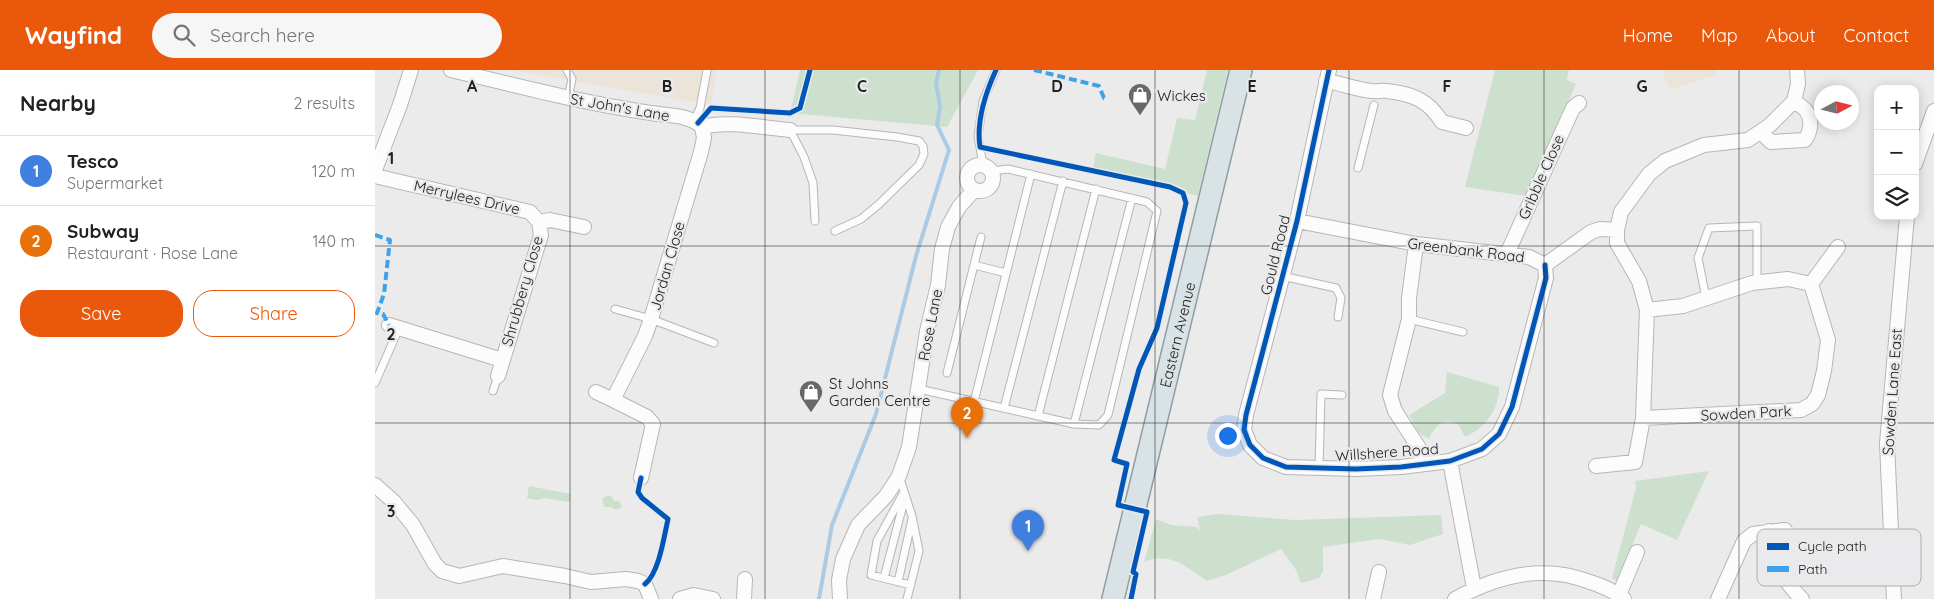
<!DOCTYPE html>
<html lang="en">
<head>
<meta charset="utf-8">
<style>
	:root { --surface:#fff; --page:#f6f6f6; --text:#202124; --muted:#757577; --line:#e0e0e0; --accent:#ea580c }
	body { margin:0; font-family:Quicksand,sans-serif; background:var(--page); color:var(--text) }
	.controls { position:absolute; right:15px; top:15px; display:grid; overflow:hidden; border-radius:10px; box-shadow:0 2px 12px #0003 }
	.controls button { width:45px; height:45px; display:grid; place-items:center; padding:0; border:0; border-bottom:1px solid var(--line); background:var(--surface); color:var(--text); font:25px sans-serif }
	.compass { position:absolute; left:1439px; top:15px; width:45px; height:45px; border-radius:50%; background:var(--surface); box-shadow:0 2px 12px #0003; rotate:83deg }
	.you { position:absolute; left:852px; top:365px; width:18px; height:18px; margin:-12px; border:4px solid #fff; border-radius:50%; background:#1a73e8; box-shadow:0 0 0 8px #1a73e833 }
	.badge { display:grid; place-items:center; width:32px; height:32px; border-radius:50%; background:var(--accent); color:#fff; font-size:16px; font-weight:700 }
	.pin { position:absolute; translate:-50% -41px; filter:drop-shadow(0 1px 2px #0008) }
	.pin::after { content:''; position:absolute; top:26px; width:18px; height:15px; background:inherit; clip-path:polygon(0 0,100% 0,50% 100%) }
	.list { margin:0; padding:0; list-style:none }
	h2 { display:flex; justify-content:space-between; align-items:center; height:65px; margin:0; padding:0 20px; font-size:21px }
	h2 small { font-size:16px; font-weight:400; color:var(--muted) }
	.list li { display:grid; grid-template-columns:32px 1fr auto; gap:15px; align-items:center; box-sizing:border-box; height:70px; padding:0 20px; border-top:1px solid var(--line) }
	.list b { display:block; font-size:19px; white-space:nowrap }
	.list p { margin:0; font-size:16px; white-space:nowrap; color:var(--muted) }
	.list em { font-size:16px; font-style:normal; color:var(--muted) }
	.actions { display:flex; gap:10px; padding:15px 20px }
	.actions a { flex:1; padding:11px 0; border:1px solid var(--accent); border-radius:20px; text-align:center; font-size:18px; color:var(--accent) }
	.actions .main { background:var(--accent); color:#fff }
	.icon { flex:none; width:28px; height:28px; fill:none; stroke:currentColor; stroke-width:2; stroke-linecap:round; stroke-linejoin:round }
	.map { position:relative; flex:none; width:1559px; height:529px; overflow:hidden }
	header { display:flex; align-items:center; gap:30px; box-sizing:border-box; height:70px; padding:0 25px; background:var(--accent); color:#fff }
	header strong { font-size:24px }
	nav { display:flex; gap:28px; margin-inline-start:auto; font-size:18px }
	.search { width:350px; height:45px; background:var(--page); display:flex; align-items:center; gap:12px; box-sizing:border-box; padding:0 18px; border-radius:28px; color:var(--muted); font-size:19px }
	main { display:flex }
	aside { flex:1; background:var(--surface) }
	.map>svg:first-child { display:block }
	.education { fill:#ece4d9 }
	.green { fill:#cde0cd }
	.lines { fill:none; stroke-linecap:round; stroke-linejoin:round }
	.stream { stroke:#abcae3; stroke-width:4 }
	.lane-casing { stroke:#b6b6b6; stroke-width:9 }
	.street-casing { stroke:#b6b6b6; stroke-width:16 }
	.primary-casing { stroke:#8e9ea2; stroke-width:24 }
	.lane { stroke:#fcfcfc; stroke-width:7 }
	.street { stroke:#fcfcfc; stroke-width:14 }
	.primary { stroke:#d9e2e5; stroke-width:21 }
	.quiet { stroke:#3ea2ea; stroke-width:4; stroke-dasharray:8 4; stroke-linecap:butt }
	.cycleway-casing { stroke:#eaeaec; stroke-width:8 }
	.cycleway { stroke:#0057b8; stroke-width:5 }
	.grid { fill:none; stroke:#212121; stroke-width:1; stroke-opacity:0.55 }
	.labels { text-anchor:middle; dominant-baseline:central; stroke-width:4.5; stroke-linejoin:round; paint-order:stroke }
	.poi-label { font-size:15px; fill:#212121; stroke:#eaeaec; text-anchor:start }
	.street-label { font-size:15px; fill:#212121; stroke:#eaeaec }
	.key { fill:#eaeaec; stroke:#aeaeaf; stroke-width:1 }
	.key-label { font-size:14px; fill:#212121 }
	.grid-label { font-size:16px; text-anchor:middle; font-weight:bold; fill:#212121; stroke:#eaeaec; stroke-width:4.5; stroke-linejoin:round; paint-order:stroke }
</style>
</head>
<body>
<header>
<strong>Wayfind</strong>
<div class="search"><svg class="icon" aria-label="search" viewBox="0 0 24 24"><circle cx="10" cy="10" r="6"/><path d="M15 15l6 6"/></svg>Search here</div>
<nav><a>Home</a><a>Map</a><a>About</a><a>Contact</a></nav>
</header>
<main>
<aside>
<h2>Nearby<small>2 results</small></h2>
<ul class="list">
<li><span class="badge" style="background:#3f7fe0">1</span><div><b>Tesco</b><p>Supermarket</p></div><em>120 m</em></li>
<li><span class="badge" style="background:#e8710a">2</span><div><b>Subway</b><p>Restaurant · Rose Lane</p></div><em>140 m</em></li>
</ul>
<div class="actions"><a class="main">Save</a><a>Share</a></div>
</aside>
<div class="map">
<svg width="1559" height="529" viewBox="0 0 1559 529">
	<rect width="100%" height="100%" fill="#ebebeb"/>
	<!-- education -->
	<path class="education" d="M135 0H342L336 34 311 31Z
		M1287 0H1341V5L1295 20Z"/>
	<!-- green -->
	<path class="green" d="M425 0H603L572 57 415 43Z
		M832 0H853L823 126 718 99 721 83 790 99 802 48 820 50Z
		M1120 0H1194L1192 10 1201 14 1151 126 1090 117Z
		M1072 302 1124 317C1125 339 1109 359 1090 367L1084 355C1069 347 1060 354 1054 369L1044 363 1034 345 1070 323Z
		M1334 401 1302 470 1266 454 1242 511 1237 508 1261 418 1260 411Z
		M154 416 196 424 195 432 169 428 162 430 152 428Z
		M232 426H237L239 431H244L247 437 240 440 236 437H229L227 429Z
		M843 444 920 450 1066 445 1068 464 1035 475 1004 469 948 477V501L944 508 926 513 921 500 906 479 851 505 832 511C811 497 795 481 769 492L781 449 796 455 821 457 825 460 822 447Z"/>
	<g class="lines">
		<!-- stream -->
		<path class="stream" d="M444 529 457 455 501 344 541 186 574 80 562 55 565 37 561 13 564 0"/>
		<!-- lane casing -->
		<g class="lane-casing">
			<path id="lane" d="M192 0 197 9 193 28
				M319 51 325 38 332 0
				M415 60H458L522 67 544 71 548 76 549 84 544 95 503 135 486 149 460 161
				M415 60 429 87 438 113 440 151
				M608 95 603 66 608 31 621 0
				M983 98 999 35
				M599 195 631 203
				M907 206 961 218 966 228 963 247
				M1331 228 1323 188 1334 158 1382 156V213
				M240 239 276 249 339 273
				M1034 249 1088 262
				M572 303 606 167
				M0 313 24 258
				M544 319 699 354 724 355 733 345 782 141 772 132 633 99 617 101
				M118 321 123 306
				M599 332 656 104
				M629 338 688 111
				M663 346 721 119
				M699 354 757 128
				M944 398 946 324 967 325
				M524 406 537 446 544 481 532 529
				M529 422 502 471 496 505 536 515
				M509 508 530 427
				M523 512 537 449"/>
		</g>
		<!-- street casing -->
		<g class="street-casing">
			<path id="street" d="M76 0C143 16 208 33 276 43 293 46 314 44 327 57 352 50 389 58 415 60
				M954 0 922 151 871 345 869 360 875 375 888 388 911 397 981 399 1026 397 1075 391 1107 379 1124 364 1137 337 1171 208 1170 195
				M951 11C966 13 982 20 997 21 1002 22 1007 20 1012 21 1038 24 1053 30 1067 52L1091 58
				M1419 31 1423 14 1422 0
				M1387 63 1396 72 1430 70C1435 63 1438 50 1432 42 1430 38 1423 34 1419 31
				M1540 94 1559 41
				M592 108a13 13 0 1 1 26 0a13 13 0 1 1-26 0Z
				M0 100 25 35 36 0
				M0 106 155 142 164 152 175 150 209 157
				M922 151 1041 174 1154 187 1170 195
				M1041 174 1034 228V249L1015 325 1020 341 1046 381 1048 393
				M1132 184 1198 38 1204 33
				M1170 195 1216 162 1225 159 1242 160
				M1436 214 1463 177
				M14 255 127 290
				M123 306 166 165 164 152
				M221 322 238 330
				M1268 348 1426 340 1437 334 1443 325 1449 301 1453 270 1436 214 1413 209 1377 213 1308 236 1272 240
				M1075 391 1099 518
				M1221 396 1260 392 1268 348 1272 240 1264 211 1242 173V160L1246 142 1274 104 1290 91 1329 75 1373 70 1395 55 1419 31
				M266 408 278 354 272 347 238 330 270 266 276 249 326 82 329 68 327 57
				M0 415 19 432 38 455 60 494 67 501 84 506 128 496 190 506 216 512 251 509 263 511 270 514 276 529
				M1394 461C1397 489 1407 510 1427 529
				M1244 525 1262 482
				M305 529 319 525 338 529
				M369 529 370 509
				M465 529 464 510 468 489 483 455 511 426 524 406 534 377 552 261 563 215 567 179 573 157 584 137 599 120
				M998 529 1004 502
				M1080 529C1123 505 1168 494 1215 512 1228 516 1239 521 1249 529
				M1343 529 1369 471 1378 464 1410 460
				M1519 529 1512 373 1532 146"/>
		</g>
		<!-- primary casing -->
		<g class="primary-casing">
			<g id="primary">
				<path id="s1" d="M738 529 866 0"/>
			</g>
		</g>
		<!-- lane -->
		<use href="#lane" class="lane"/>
		<!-- street -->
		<use href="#street" class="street"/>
		<!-- primary -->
		<use href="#primary" class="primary"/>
		<!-- quiet -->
		<path class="quiet" d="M659 0 724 16 729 28H731
			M0 165 15 170 9 224 2 243 8 244 14 255"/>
		<!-- cycleway casing -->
		<g class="cycleway-casing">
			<path id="cycleway" d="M621 0C610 24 601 51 605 77L795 117 808 123 811 133 782 258 764 299 739 390 752 394 743 435 772 442 758 502 761 504 756 529
				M954 0 922 151 871 345 869 360 875 375 888 388 911 397 981 399 1026 397 1075 391 1107 379 1124 364 1137 337 1171 208 1170 195
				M323 53 336 38 415 43 425 38 435 0
				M266 408 263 422 267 428 293 449C289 467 284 503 270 514"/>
		</g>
		<!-- cycleway -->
		<use href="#cycleway" class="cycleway"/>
	</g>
	<!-- grid -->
	<path class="grid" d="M195 0V529M390 0V529M585 0V529M780 0V529M974 0V529M1169 0V529M1364 0V529M0 176H1559M0 353H1559"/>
	<!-- icons -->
	<defs>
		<g id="shop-pin" transform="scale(1.25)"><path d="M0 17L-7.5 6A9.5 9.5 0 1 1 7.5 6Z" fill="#686868" stroke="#eaeaec"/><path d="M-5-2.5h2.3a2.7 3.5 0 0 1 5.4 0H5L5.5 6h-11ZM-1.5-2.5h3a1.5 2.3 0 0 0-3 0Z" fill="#fff"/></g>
	</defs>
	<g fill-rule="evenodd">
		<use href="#shop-pin" x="765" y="25"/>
		<use href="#shop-pin" x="436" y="322"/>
	</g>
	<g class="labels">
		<!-- poi labels -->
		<g class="poi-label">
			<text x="782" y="25">Wickes</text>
			<text x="454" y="313">St Johns<tspan x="454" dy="17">Garden Centre</tspan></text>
		</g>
		<!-- street labels -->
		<g class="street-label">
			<text transform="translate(245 37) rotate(10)">St John's Lane</text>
			<text transform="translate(1166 107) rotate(-66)">Gribble Close</text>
			<text transform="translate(92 127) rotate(13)">Merrylees Drive</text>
			<text transform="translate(1091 180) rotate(7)">Greenbank Road</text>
			<text transform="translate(900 185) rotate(-76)">Gould Road</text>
			<text transform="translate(292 196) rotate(-74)">Jordan Close</text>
			<text transform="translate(147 221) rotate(-74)">Shrubbery Close</text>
			<text transform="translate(555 255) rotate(-79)">Rose Lane</text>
			<text stroke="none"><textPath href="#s1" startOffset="272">Eastern Avenue</textPath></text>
			<text transform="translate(1517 322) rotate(-86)">Sowden Lane East</text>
			<text transform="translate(1371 343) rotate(-3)">Sowden Park</text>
			<text transform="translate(1012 382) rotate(-4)">Willshere Road</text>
		</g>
	</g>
	<!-- legend -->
	<rect x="1382" y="459" width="164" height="57" rx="8" class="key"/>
	<rect x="1392" y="473" width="22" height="7" fill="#0057b8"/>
	<rect x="1392" y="496" width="22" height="6" fill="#3ea2ea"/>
	<g class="key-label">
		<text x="1423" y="481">Cycle path</text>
		<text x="1423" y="504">Path</text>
	</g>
	<g class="grid-label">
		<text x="97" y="22">A</text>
		<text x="292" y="22">B</text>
		<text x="487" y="22">C</text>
		<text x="682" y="22">D</text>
		<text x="877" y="22">E</text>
		<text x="1072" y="22">F</text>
		<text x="1267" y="22">G</text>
		<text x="16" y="94">1</text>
		<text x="16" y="270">2</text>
		<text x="16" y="447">3</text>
	</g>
</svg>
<div class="controls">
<button>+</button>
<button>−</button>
<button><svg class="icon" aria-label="layers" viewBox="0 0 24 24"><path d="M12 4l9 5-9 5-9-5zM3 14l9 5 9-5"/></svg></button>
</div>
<svg class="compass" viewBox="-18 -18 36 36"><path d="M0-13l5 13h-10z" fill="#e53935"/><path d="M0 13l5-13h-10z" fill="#757577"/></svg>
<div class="you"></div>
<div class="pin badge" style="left:653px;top:481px;background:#3f7fe0">1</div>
<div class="pin badge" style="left:592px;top:368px;background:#e8710a">2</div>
</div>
</main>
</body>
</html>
